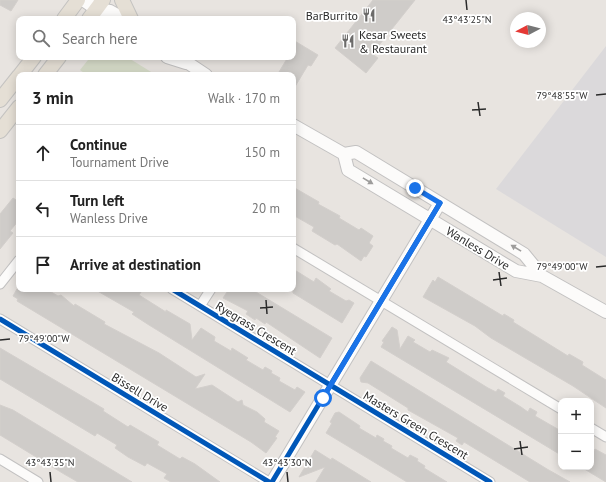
<!DOCTYPE html>
<html lang="en">
<head>
<meta charset="utf-8">
<style>
	:root { --surface:#fff; --page:#f2f2f2; --text:#222; --muted:#767676; --line:#e0e0e0 }
	body { margin:0; font-family:"PT Sans",sans-serif; background:var(--page); color:var(--text) }
	.controls { position:absolute; right:12px; bottom:12px; display:grid; overflow:hidden; border-radius:8px; box-shadow:0 2px 10px #0003 }
	.controls button { width:36px; height:36px; display:grid; place-items:center; padding:0; border:0; border-bottom:1px solid var(--line); background:var(--surface); color:var(--text); font:20px sans-serif }
	.compass { position:absolute; left:510px; top:12px; width:36px; height:36px; border-radius:50%; background:var(--surface); box-shadow:0 2px 10px #0003; rotate:263deg }
	.stop { position:absolute; width:12px; height:12px; margin:-9px; border:3px solid #1a73e8; border-radius:50%; background:#fff }
	.stop.end { background:#1a73e8; border-color:#fff; box-shadow:0 1px 4px #0008 }
	.list { margin:0; padding:0; list-style:none }
	h2 { display:flex; justify-content:space-between; align-items:center; height:52px; margin:0; padding:0 16px; font-size:17px }
	h2 small { font-size:13px; font-weight:400; color:var(--muted) }
	.list li { display:grid; grid-template-columns:26px 1fr auto; gap:12px; align-items:center; box-sizing:border-box; height:56px; padding:0 16px; border-top:1px solid var(--line) }
	.list b { display:block; font-size:15px; white-space:nowrap }
	.list p { margin:0; font-size:13px; white-space:nowrap; color:var(--muted) }
	.list em { font-size:13px; font-style:normal; color:var(--muted) }
	.icon { flex:none; width:22px; height:22px; fill:none; stroke:currentColor; stroke-width:2; stroke-linecap:round; stroke-linejoin:round }
	.map { position:relative; flex:none; width:606px; height:482px; overflow:hidden }
	.search { position:absolute; background:var(--surface); box-shadow:0 2px 10px #0003; left:16px; top:16px; width:280px; height:44px; display:flex; align-items:center; gap:10px; box-sizing:border-box; padding:0 14px; border-radius:8px; color:var(--muted); font-size:15px }
	.panel { position:absolute; background:var(--surface); box-shadow:0 2px 10px #0003; left:16px; top:72px; width:280px; height:220px; border-radius:8px }
	.map>svg:first-child { display:block }
	.industrial { fill:#dbd9db }
	.cemetery { fill:#d6dbc8 }
	.building { fill:#cfccc9; stroke:#d3cfcc }
	.lines { fill:none; stroke-linecap:round; stroke-linejoin:round }
	.street-casing { stroke:#c2c1c1; stroke-width:11 }
	.secondary-casing { stroke:#c2c1c1; stroke-width:14 }
	.primary-casing { stroke:#c4c3c1; stroke-width:16 }
	.street { stroke:#fcfbfa; stroke-width:9 }
	.secondary { stroke:#fcfbfa; stroke-width:12 }
	.primary { stroke:#e5dfd5; stroke-width:14 }
	.cycleway-casing { stroke:#fff; stroke-width:8 }
	.cycleway { stroke:#0057b8; stroke-width:5 }
	.oneway { fill:#9e9d9c }
	.route { stroke:#1a73e8; stroke-width:5 }
	.ticks { fill:none; stroke:#2a2a2a; stroke-width:1.5 }
	.labels { text-anchor:middle; dominant-baseline:central; stroke-width:3.5; stroke-linejoin:round; paint-order:stroke }
	.poi-label { font-size:12px; fill:#2a2a2a; stroke:#fff; text-anchor:end }
	.street-label { font-size:12px; fill:#2a2a2a; stroke:#fff }
	.ticks-label { font-size:10px; text-anchor:middle; fill:#2a2a2a; stroke:#fff; stroke-width:3.5; stroke-linejoin:round; paint-order:stroke }
</style>
</head>
<body>
<div class="map">
<svg width="606" height="482" viewBox="0 0 606 482">
	<rect width="100%" height="100%" fill="#e8e4e0"/>
	<!-- industrial -->
	<path class="industrial" d="M606 46V257L496 189Z"/>
	<!-- cemetery -->
	<path class="cemetery" d="M106 57H127L156 75H87L80 70 88 60Z"/>
	<!-- building -->
	<path class="building" d="M0 0H18L11 11 0 5Z
		M373 0H415L372 54 378 58 366 73 335 48Z
		M293 40 318 55 311 66 308 65 293 90V75H284L279 72 288 57H293Z
		M293 187 319 202 318 204 340 216 339 218 359 230 361 228 373 236 369 243 373 246 366 257 364 256 361 261 337 244 335 245 312 231 314 227 293 215Z
		M13 198 19 202V220L10 231 13 233 0 249V214Z
		M293 269 314 282 316 278 331 289 329 291 346 301 349 300 354 303 342 323 293 293Z
		M438 277 503 316 504 314 514 320 513 322 568 356 569 354 583 362 582 365 606 380V408L573 386 491 338 475 326 423 297 433 280 435 282Z
		M17 289H46L58 296 61 295 74 306 75 304 105 322 104 324 159 353 196 377 205 374 195 389 212 385 238 402 242 400 243 405 257 412 265 419 264 422 279 431 275 437 277 438 266 453 251 442 17 301 18 299 13 296Z
		M94 289H143L139 295 166 312V310L190 324 192 340 201 328 215 337 214 341 231 351 232 348 248 358 246 360 263 370 265 367 272 371 271 373 280 378 279 381 295 390 297 387 305 392 290 412 149 325 132 314 134 312Z
		M229 289H251L332 338 320 358 266 322 265 324 256 318 255 320 246 314 248 311 223 298Z
		M392 327 397 330 400 349 408 336 415 340 413 342 430 352 432 350 449 358 446 362 488 388 496 392 498 389 505 393 503 396 521 407 528 412 530 408 537 412 535 416 561 431V455L381 347 384 342 382 341Z
		M0 348 104 409 103 411 128 427 130 425 159 442 157 445 180 459 182 457 195 464 220 482H171L164 478 167 474 147 463 145 466 128 457 115 448 117 445 97 433 95 436 0 379Z
		M371 361 547 469 570 482H530L464 442 462 445 456 441 458 438 408 410V408L368 383 361 382 360 378Z
		M0 405 13 410 132 482H78L64 474 0 435Z
		M339 412 360 426 359 428 376 438 377 435 384 439 383 441 392 446 391 448 408 458 410 455 418 459 417 461 425 466 424 468 447 482H407L326 433 332 423 330 422 335 413Z
		M591 449 594 451 595 449 606 455V482L581 467H591Z
		M315 450 331 460 332 458 371 482H316L325 467 299 477Z"/>
	<g class="lines">
		<!-- street casing -->
		<g class="street-casing">
			<path id="street" d="M293 248 561 409
				M0 284 19 260
				M172 289 490 482
				M200 306 211 289
				M0 319 269 482
				M591 428 606 437
				M0 459 38 482"/>
		</g>
		<!-- secondary casing -->
		<g class="secondary-casing">
			<path id="secondary" d="M83 0 96 9 102 19
				M96 9 110 11 124 19
				M167 57 186 63
				M179 57 206 75
				M293 125 344 154 356 152 524 254 542 276
				M344 154 348 170 516 271 542 276 606 312
				M272 482 440 203"/>
		</g>
		<!-- primary casing -->
		<g class="primary-casing">
			<path id="primary" d="M122 0 131 19
				M64 19 78 0
				M89 19 103 0
				M20 75 34 57
				M45 75 59 57
				M0 100 19 76
				M0 131 19 107"/>
		</g>
		<!-- street -->
		<use href="#street" class="street"/>
		<!-- secondary -->
		<use href="#secondary" class="secondary"/>
		<!-- primary -->
		<use href="#primary" class="primary"/>
		<!-- cycleway casing -->
		<g class="cycleway-casing">
			<path id="cycleway" d="M172 289 490 482
				M0 319 269 482
				M272 482 440 203"/>
		</g>
		<!-- cycleway -->
		<use href="#cycleway" class="cycleway"/>
	</g>
	<!-- one-way arrows -->
	<defs><path id="oneway-solid" d="M-6-.8H1V-3.2L6.5 0L1 3.2V.8H-6Z"/></defs>
	<g class="oneway">
		<use href="#oneway-solid" transform="translate(368 181) rotate(31)"/>
		<use href="#oneway-solid" transform="translate(516 248) rotate(-149)"/>
	</g>
	<g class="lines">
		<!-- route -->
		<path class="route" d="M323 398 440 203 415 188"/>
	</g>
	<!-- ticks -->
	<path class="ticks" d="M466 0 467 10M596 95 606 94M478 102 480 116M472 110 486 109M596 267 606 266M499 272 501 286M493 280 507 278M266 300 267 314M260 308 273 307M0 340 10 339M520 441 522 455M514 449 528 447M50 472 51 482M287 472 288 482"/>
	<!-- icons -->
	<defs>
		<g id="restaurant-bare" transform="scale(1.08)"><path d="M-5-6h1v4h1v-4h1v4h1v-4h1v5L-1.5 .5V6h-2V.5L-5-1ZM5-6V6H3V1.5H1.5Q1.5-4 5-6Z" fill="#6c6b6a" stroke="#fff" stroke-width="2.5" paint-order="stroke"/></g>
	</defs>
	<g fill-rule="evenodd">
		<use href="#restaurant-bare" x="369" y="15"/>
		<use href="#restaurant-bare" x="348" y="41"/>
	</g>
	<g class="labels">
		<!-- poi labels -->
		<g class="poi-label">
			<text x="358" y="15">BarBurrito</text>
			<text x="359" y="34" text-anchor="start">Kesar Sweets<tspan x="359" dy="14">&amp; Restaurant</tspan></text>
		</g>
		<!-- street labels -->
		<g class="street-label">
			<text transform="translate(478 248) rotate(31)">Wanless Drive</text>
			<text transform="translate(256 328) rotate(31)">Ryegrass Crescent</text>
			<text transform="translate(140 392) rotate(31)">Bissell Drive</text>
			<text transform="translate(416 425) rotate(31)">Masters Green Crescent</text>
		</g>
	</g>
	<g class="ticks-label">
		<text x="467" y="23">43°43'25"N</text>
		<text x="562" y="99">79°48'55"W</text>
		<text x="562" y="270">79°49'00"W</text>
		<text x="44" y="342">79°49'00"W</text>
		<text x="50" y="466">43°43'35"N</text>
		<text x="287" y="466">43°43'30"N</text>
	</g>
</svg>
<div class="controls">
<button>+</button>
<button>−</button>
</div>
<svg class="compass" viewBox="-18 -18 36 36"><path d="M0-13l5 13h-10z" fill="#e53935"/><path d="M0 13l5-13h-10z" fill="#767676"/></svg>
<div class="stop" style="left:323px;top:398px"></div>
<div class="stop end" style="left:415px;top:188px"></div>
<div class="search"><svg class="icon" aria-label="search" viewBox="0 0 24 24"><circle cx="10" cy="10" r="6"/><path d="M15 15l6 6"/></svg>Search here</div>
<section class="panel">
<h2>3 min<small>Walk · 170 m</small></h2>
<ul class="list">
<li><svg class="icon" aria-label="ahead" viewBox="0 0 24 24"><path d="M12 20V5M6 11l6-6 6 6"/></svg><div><b>Continue</b><p>Tournament Drive</p></div><em>150 m</em></li>
<li><svg class="icon" aria-label="left" viewBox="0 0 24 24"><path d="M17 20v-9H6M10 6l-5 5 5 5"/></svg><div><b>Turn left</b><p>Wanless Drive</p></div><em>20 m</em></li>
<li><svg class="icon" aria-label="arrive" viewBox="0 0 24 24"><path d="M6 21V4h12l-3 4 3 4H6"/></svg><div><b>Arrive at destination</b></div></li>
</ul>
</section>
</div>
</body>
</html>
